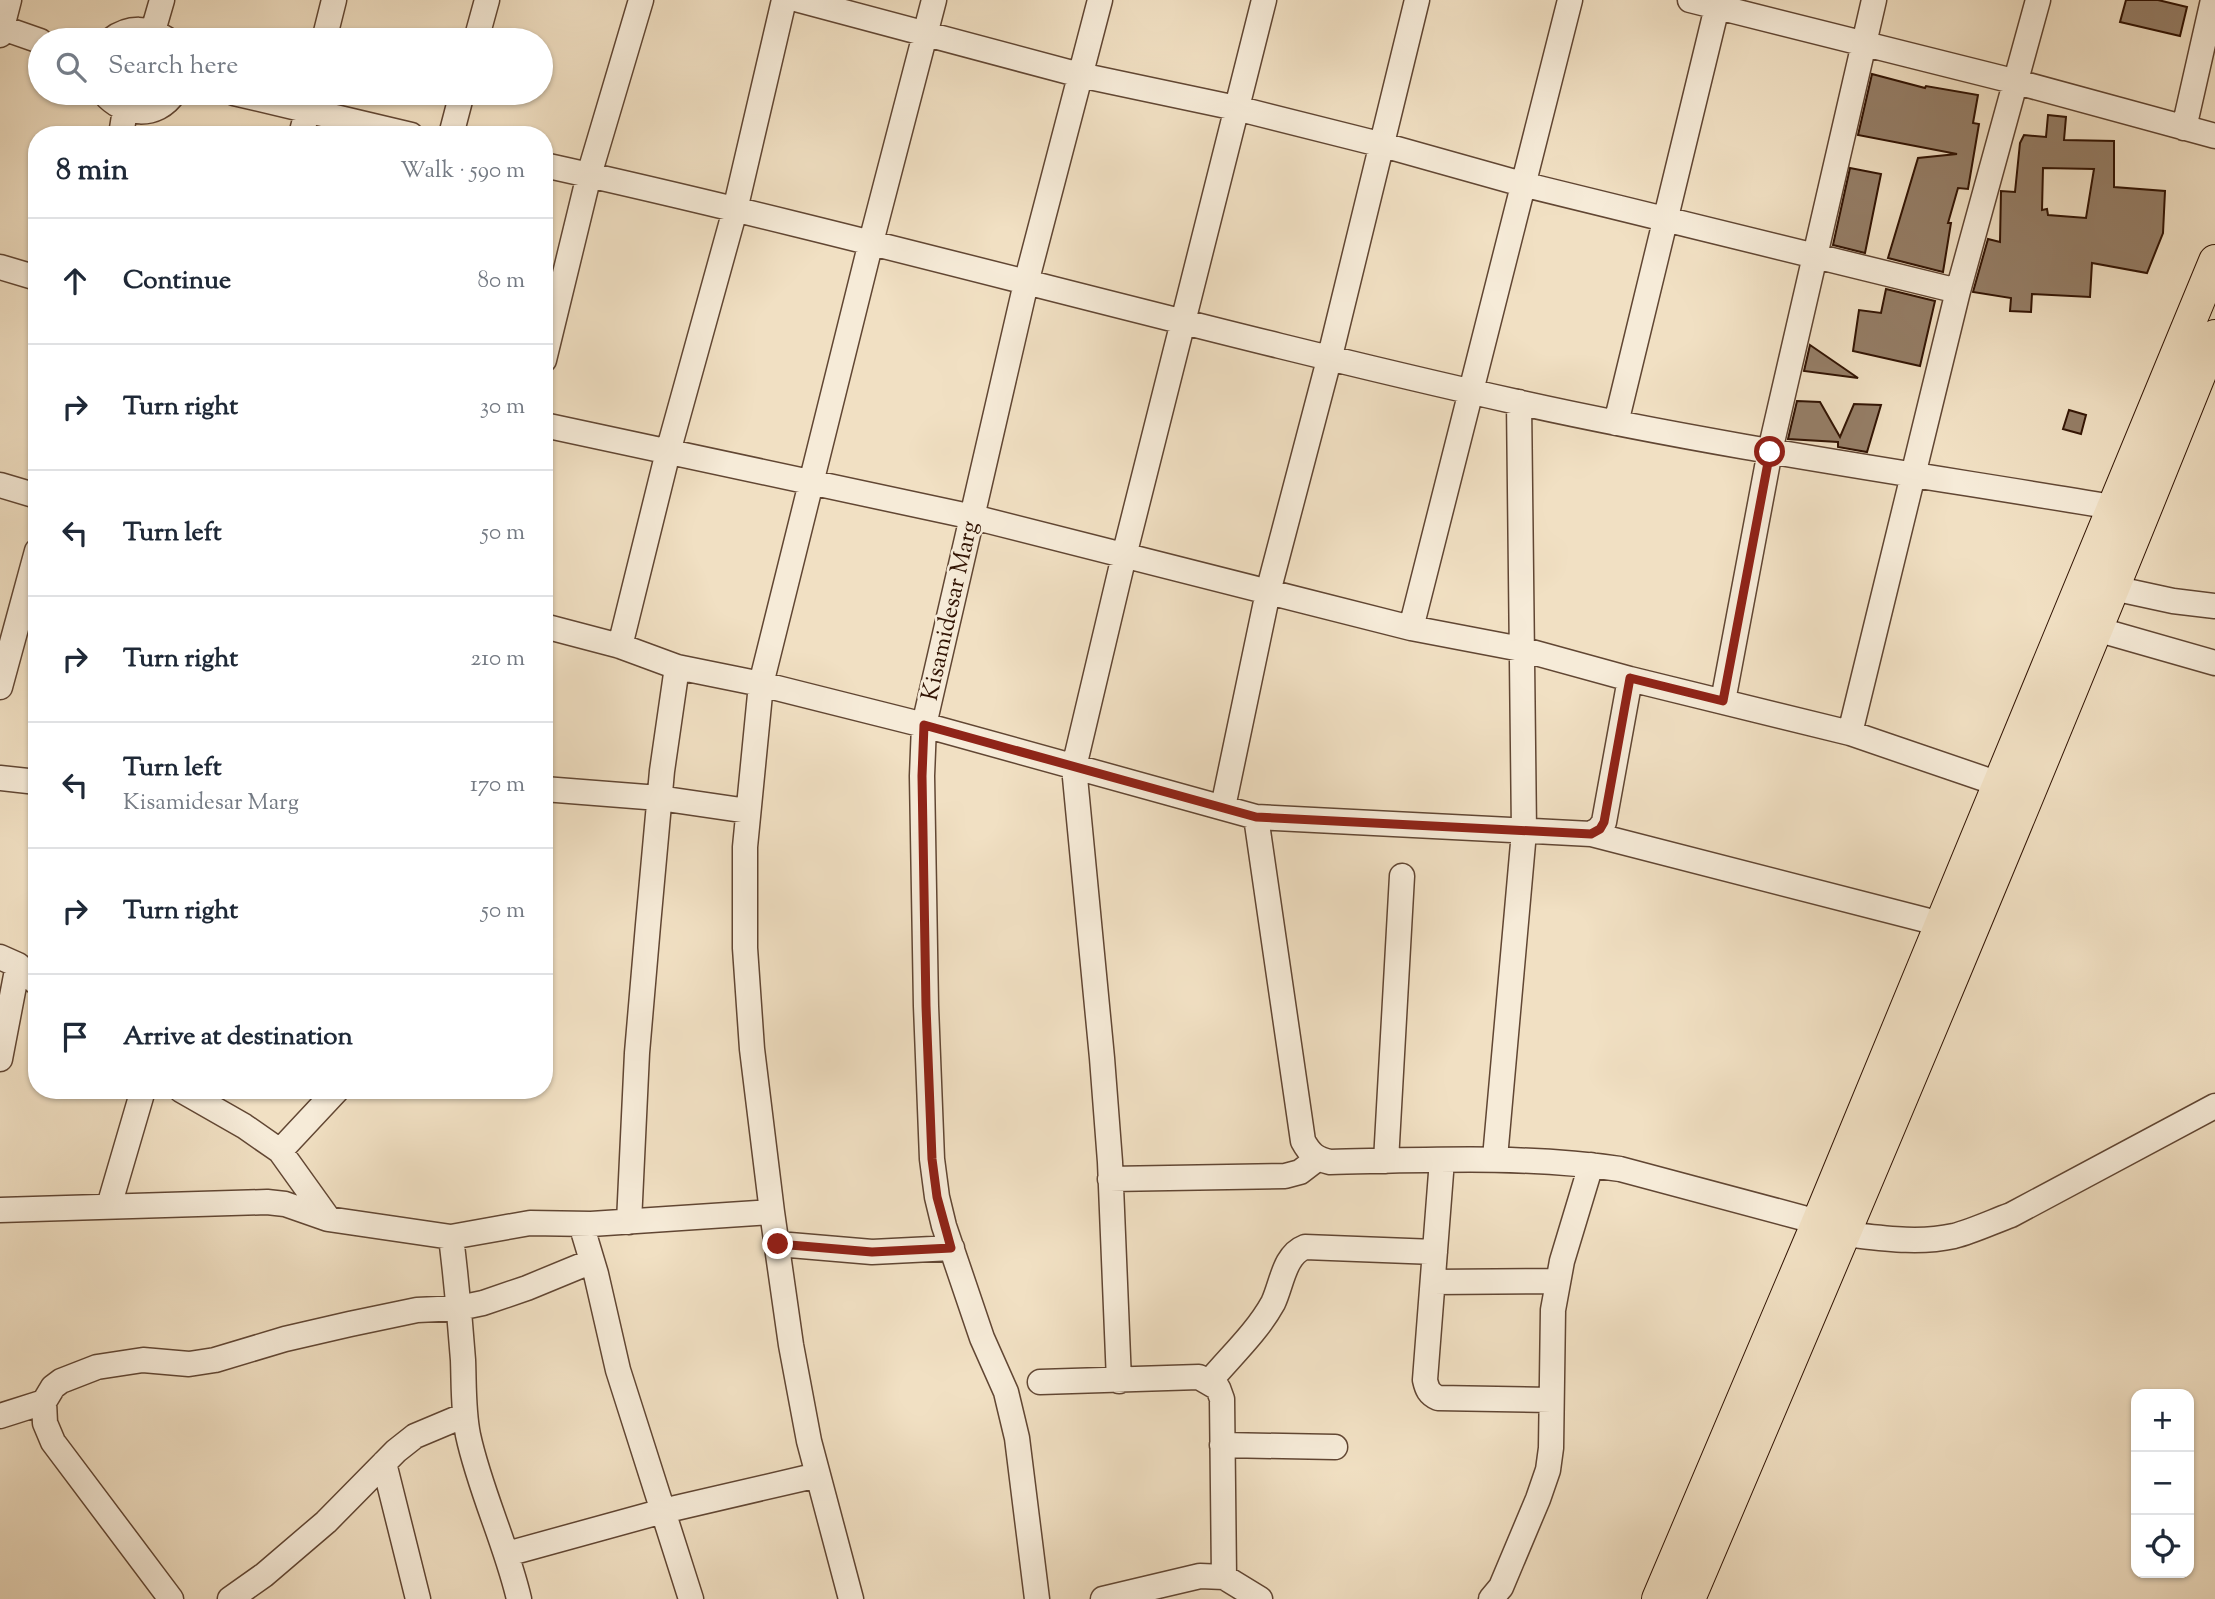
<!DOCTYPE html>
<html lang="en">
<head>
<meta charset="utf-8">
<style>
	:root { --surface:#fff; --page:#f6f6f7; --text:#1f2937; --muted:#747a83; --line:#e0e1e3 }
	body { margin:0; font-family:"Sorts Mill Goudy",serif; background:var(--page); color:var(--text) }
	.controls { position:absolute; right:21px; bottom:21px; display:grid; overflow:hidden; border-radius:14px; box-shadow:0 2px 5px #0004 }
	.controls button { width:63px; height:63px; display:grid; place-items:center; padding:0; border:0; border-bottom:2px solid var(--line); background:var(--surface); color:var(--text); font:35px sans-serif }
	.stop { position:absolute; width:21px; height:21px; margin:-16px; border:5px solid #8f2418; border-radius:50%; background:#fff }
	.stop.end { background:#8f2418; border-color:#fff; box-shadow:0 2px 7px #0008 }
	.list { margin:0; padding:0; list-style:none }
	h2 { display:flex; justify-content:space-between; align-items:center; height:91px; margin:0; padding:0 28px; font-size:30px }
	h2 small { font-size:23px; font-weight:400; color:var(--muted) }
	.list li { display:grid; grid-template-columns:46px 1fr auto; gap:21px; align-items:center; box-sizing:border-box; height:126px; padding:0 28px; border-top:2px solid var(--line) }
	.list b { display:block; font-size:26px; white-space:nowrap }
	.list p { margin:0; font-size:23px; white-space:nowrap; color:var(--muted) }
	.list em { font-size:23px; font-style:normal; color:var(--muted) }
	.icon { flex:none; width:38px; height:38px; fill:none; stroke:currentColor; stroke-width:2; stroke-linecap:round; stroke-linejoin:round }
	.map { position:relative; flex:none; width:2215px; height:1599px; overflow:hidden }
	.search { position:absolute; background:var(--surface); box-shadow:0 2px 5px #0004; left:28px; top:28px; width:525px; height:77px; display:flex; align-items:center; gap:18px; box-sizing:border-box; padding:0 24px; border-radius:38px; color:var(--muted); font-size:26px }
	.panel { position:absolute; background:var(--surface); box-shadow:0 2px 5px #0004; left:28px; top:126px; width:525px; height:973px; border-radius:28px }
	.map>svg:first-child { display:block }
	.building { fill:#957e67; stroke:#311303; stroke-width:2; fill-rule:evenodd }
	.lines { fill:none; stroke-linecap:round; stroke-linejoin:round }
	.minor-casing { stroke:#614633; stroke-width:27 }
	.major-casing { stroke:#311303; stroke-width:34 }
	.minor { stroke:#f6ebd8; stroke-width:24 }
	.major { stroke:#f1e0c3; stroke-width:32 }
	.route { stroke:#8f2418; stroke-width:9 }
	.labels { text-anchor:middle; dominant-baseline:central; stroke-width:5; stroke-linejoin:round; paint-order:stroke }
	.street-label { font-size:24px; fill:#311303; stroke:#f6ebd8 }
</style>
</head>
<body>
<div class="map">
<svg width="2215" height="1599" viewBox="0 0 2215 1599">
	<rect width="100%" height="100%" fill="#f1e0c3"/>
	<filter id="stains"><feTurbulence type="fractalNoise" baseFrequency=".00286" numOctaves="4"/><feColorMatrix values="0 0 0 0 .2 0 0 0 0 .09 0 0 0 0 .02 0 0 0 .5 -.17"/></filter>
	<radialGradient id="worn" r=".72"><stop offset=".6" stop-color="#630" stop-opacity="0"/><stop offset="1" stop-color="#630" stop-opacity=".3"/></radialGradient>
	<!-- building -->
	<path class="building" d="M2126 0H2158L2187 7 2180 36 2120 22Z
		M1872 74 1925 88 1926 86 1978 95 1973 123 1979 124 1968 189 1958 188 1948 223H1951L1943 272 1888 258 1918 158 1957 154 1858 135Z
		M2048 115 2066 117 2064 140 2114 141V187L2165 191 2163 233 2147 273 2092 263 2090 297 2032 294 2031 312 2010 311 2011 298 1973 292 1988 239 2000 242 2001 191 2015 192 2020 143 2024 135 2046 137ZM2043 168 2094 169 2086 218 2048 215 2047 209 2042 210Z
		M1850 168 1881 174 1865 253 1833 245Z
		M1886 289 1935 301 1920 366 1853 351 1859 310 1881 313Z
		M1810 345 1858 378 1804 371Z
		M1797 401 1820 402 1840 437 1854 404 1881 405 1867 452 1838 447V442L1788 439Z
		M2069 410 2086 415 2081 434 2063 429Z"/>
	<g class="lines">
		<!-- minor casing -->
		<g class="minor-casing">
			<path id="minor" d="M799 0 1080 75 1236 108 1383 145 1522 184 1958 291
				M1690 0 2017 82 2215 136
				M0 27 40 41
				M153 31 162 0
				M0 35 9 0
				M111 40C129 26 149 27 168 40
				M324 40 334 0
				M476 40 487 0
				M104 93C123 116 157 119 174 93
				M234 93 411 135
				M2184 128 2213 0
				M121 135 125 110
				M301 135 312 93
				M451 135 462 93
				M544 165C870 237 1191 329 1517 402 1714 446 1914 474 2113 507
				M0 267 37 278
				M544 360 589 175 641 0
				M1616 423 1717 7
				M544 425 973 517 1411 628 1521 649 1630 679 1850 733 1999 784
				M0 485 37 496
				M2113 588 2173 601 2215 606
				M544 626 620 646 677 667 761 684 924 725 1256 817 1591 834 1599 829 1604 822 1630 679
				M1411 628 1570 0
				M2096 629 2215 663
				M620 646 668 452 735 210 784 0
				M0 687 37 551
				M1723 701 1770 451 1874 0
				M1850 733 1958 291 2038 0
				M0 778 37 782
				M544 789 659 798 748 811
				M1223 807 1268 592 1330 356 1417 0
				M1256 817 1303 1141C1310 1154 1316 1159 1330 1162 1427 1160 1523 1155 1620 1169L1818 1222
				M1591 834 1941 924
				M0 957 18 965 37 983
				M0 1059 18 965
				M181 1090 244 1126 280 1151 328 1218
				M280 1151 337 1090
				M1495 1158 1524 832 1519 402
				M1442 1160 1425 1380C1427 1389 1429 1394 1438 1398L1551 1400
				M1386 1161 1402 876
				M1110 1179 1285 1176 1300 1172 1317 1159
				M109 1206 143 1090
				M0 1210 267 1202 285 1204 328 1219 451 1237 530 1223 591 1224 772 1212
				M629 1222 637 1053 648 925 662 771 677 667
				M581 1224 596 1274 618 1370 691 1599
				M1845 1234C1881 1238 1918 1244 1954 1236 1973 1231 1992 1222 2011 1215L2215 1106
				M451 1237C456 1278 460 1319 463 1360 464 1385 463 1410 468 1435 480 1491 506 1543 519 1599
				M778 1244 872 1252 952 1248
				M1433 1282 1558 1281
				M1119 1381 1110 1162 1102 1058 1074 767 1124 556 1264 0
				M1210 1381C1231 1356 1257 1332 1273 1303 1282 1284 1284 1255 1305 1247L1435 1252
				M1040 1382 1199 1377 1218 1388 1222 1399 1224 1577
				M0 1416 44 1402
				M1222 1445 1335 1447
				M384 1463 418 1599
				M507 1554 663 1511 818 1475
				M171 1599 53 1442 45 1423 44 1402 53 1387 61 1381 97 1367 143 1360 189 1364 215 1360 285 1339 350 1324 417 1310 459 1308 483 1303 527 1288 590 1262
				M230 1599 264 1575 326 1522 396 1451 415 1436 465 1415
				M851 1599 809 1441 791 1345 772 1212 752 1049 745 948V847L761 684 871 242 934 0
				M1037 1599 1017 1438 1006 1392 982 1338 944 1226 937 1197 932 1159 926 1006 922 776 924 725 1026 283 1100 0
				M1103 1599 1200 1576 1224 1577 1260 1599
				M1491 1599 1501 1587 1538 1499 1548 1470 1551 1448 1553 1310 1562 1261 1591 1165"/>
		</g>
		<!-- major casing -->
		<g class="major-casing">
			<path id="major" d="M1658 1599 1818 1222 2215 261
				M1689 1599C1868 1179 2046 759 2215 336"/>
		</g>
		<!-- minor -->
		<use href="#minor" class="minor"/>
		<!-- major -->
		<use href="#major" class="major"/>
	</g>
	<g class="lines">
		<!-- route -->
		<path class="route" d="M778 1244 872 1252 951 1248 937 1197 932 1159 926 1006 922 776 924 725 1256 817 1591 834 1600 829 1604 822 1630 678 1723 701 1770 452"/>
	</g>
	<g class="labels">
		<!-- street labels -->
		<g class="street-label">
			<text transform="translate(951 611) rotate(-77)">Kisamidesar Marg</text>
		</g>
	</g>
	<rect width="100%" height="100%" filter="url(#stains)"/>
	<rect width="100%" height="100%" fill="url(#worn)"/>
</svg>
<div class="controls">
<button>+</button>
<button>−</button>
<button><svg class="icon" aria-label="locate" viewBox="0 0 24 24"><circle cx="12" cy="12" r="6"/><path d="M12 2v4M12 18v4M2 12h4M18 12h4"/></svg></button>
</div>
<div class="stop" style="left:1770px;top:452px"></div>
<div class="stop end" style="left:778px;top:1244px"></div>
<div class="search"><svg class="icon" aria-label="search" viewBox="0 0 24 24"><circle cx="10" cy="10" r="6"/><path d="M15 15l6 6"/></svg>Search here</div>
<section class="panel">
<h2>8 min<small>Walk · 590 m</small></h2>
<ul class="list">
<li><svg class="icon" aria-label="ahead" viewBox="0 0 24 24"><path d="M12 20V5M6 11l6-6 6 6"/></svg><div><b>Continue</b></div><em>80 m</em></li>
<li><svg class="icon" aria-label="right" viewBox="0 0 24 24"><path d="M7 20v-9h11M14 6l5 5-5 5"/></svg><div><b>Turn right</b></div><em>30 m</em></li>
<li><svg class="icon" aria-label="left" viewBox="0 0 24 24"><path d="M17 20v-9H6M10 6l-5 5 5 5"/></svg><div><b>Turn left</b></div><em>50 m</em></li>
<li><svg class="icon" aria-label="right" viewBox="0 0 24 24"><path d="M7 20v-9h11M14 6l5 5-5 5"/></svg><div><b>Turn right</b></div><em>210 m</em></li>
<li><svg class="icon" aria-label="left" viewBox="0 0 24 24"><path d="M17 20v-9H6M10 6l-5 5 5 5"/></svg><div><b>Turn left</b><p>Kisamidesar Marg</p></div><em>170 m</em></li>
<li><svg class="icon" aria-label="right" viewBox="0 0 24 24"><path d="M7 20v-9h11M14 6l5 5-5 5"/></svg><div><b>Turn right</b></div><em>50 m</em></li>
<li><svg class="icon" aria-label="arrive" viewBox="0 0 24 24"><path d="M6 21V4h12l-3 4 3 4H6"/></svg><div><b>Arrive at destination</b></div></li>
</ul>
</section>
</div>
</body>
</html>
